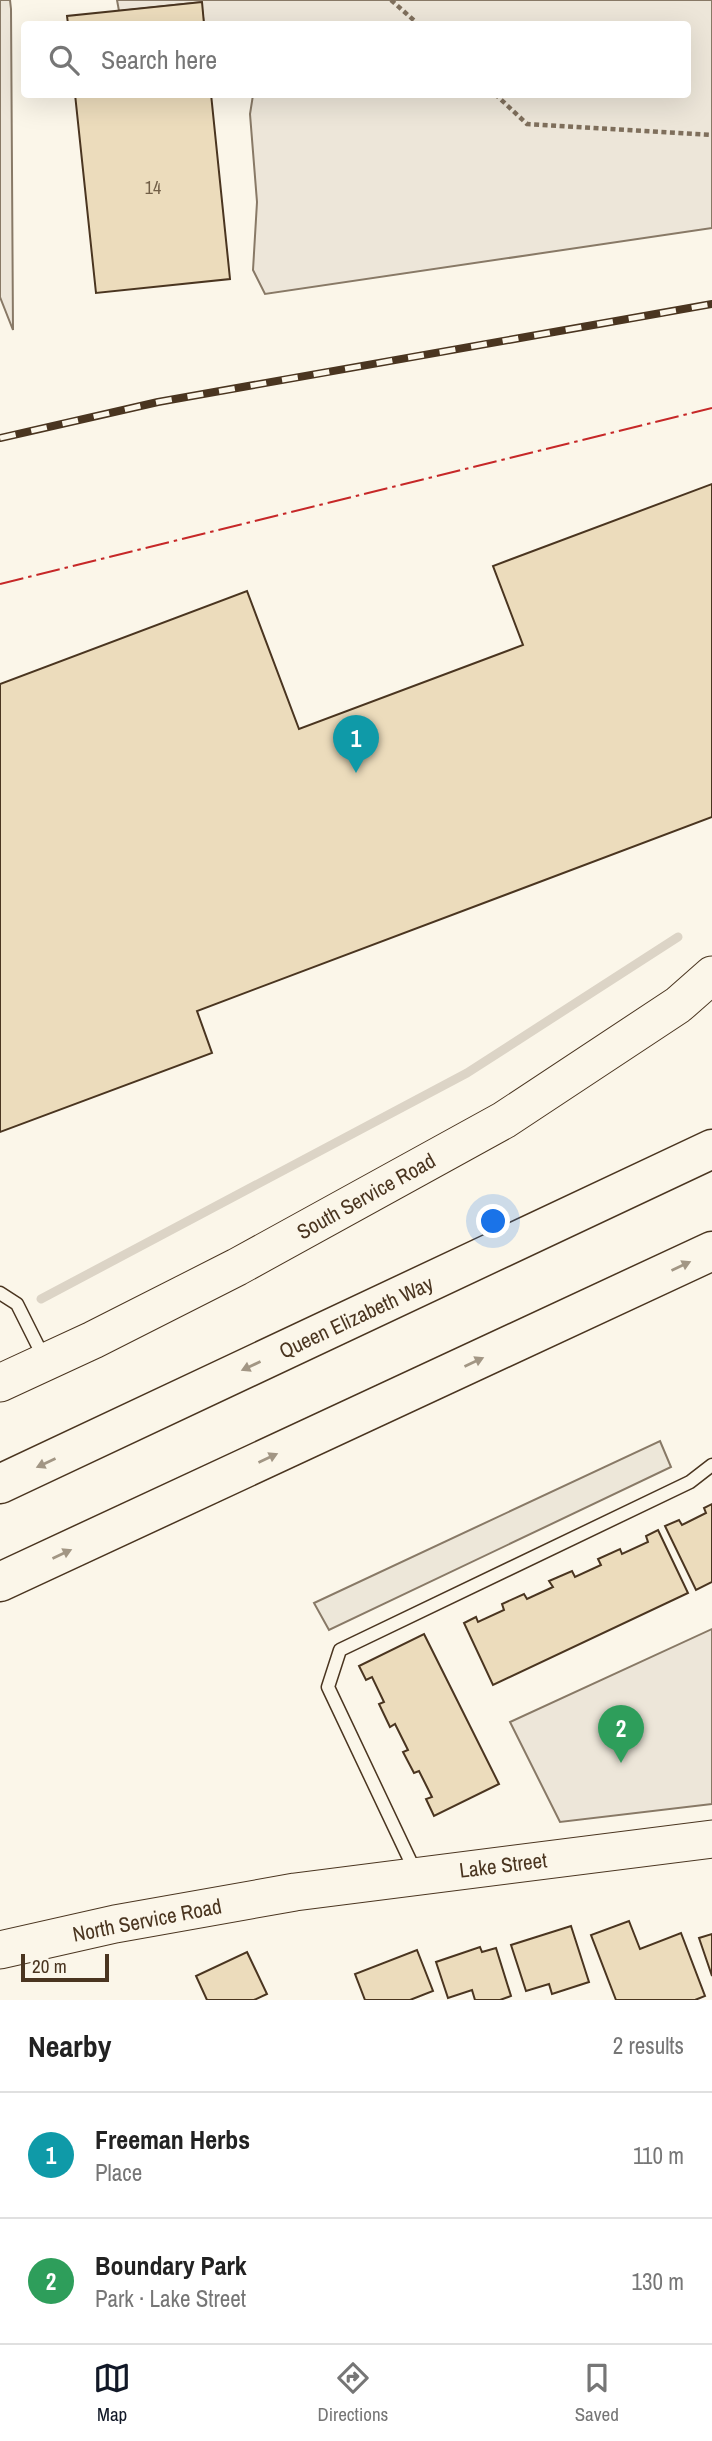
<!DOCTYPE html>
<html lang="en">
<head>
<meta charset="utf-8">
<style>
	:root { --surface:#fff; --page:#f2f2f2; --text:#222; --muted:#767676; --line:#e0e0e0; --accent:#111827 }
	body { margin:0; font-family:"Archivo Narrow",sans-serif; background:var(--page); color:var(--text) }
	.scale { position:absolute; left:21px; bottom:18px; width:88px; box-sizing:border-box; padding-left:7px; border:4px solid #4a3520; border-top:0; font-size:19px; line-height:24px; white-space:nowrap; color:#4a3520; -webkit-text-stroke:5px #fbf6e9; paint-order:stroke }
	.you { position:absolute; left:494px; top:1222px; width:24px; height:24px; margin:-18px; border:5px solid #fff; border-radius:50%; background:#1a73e8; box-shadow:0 0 0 10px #1a73e833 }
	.badge { display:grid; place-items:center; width:46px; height:46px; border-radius:50%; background:var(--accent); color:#fff; font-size:23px; font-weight:700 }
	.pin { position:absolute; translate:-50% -58px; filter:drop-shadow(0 2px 4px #0008) }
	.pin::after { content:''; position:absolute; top:37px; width:24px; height:21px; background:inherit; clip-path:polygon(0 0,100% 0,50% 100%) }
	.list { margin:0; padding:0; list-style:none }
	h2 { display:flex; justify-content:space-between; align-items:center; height:91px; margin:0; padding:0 28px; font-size:30px }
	h2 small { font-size:23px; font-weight:400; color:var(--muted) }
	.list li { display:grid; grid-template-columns:46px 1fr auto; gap:21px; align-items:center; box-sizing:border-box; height:126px; padding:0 28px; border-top:2px solid var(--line) }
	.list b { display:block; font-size:26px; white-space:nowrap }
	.list p { margin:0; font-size:23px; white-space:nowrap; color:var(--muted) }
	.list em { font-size:23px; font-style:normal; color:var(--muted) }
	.icon { flex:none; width:38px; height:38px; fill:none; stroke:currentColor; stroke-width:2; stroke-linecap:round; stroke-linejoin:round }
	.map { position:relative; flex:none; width:712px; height:2000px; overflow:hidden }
	.search { position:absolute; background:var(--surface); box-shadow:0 7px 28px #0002; left:21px; right:21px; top:21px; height:77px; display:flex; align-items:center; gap:18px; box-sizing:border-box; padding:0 24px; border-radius:7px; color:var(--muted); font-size:26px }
	.sheet { height:343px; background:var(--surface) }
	nav { display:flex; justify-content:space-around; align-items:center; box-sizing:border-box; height:98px; border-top:2px solid var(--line); background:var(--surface); font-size:19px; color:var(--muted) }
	nav a { display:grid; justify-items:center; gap:4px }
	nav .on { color:var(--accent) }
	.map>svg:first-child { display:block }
	.green { fill:#ede6d9; stroke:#887966; stroke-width:2 }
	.parking { fill:#ede7d9; stroke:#887966; stroke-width:2 }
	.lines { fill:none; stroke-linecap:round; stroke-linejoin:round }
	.stream { stroke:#dcd4c6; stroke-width:9 }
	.building { fill:#ecdcbc; stroke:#4a3520; stroke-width:2 }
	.lane-casing { stroke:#4a3520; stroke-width:15 }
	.secondary-casing { stroke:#4a3520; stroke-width:39 }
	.highway-casing { stroke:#4a3520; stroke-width:41 }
	.path { stroke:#7f6f5c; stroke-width:4.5; stroke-dasharray:5 3.5; stroke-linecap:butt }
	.lane { stroke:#fbf6e9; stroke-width:12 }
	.secondary { stroke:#fbf6e9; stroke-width:37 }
	.highway { stroke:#fbf6e9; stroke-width:38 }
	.rail-casing { stroke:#4a3520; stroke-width:8 }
	.rail { stroke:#fbf6e9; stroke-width:5; stroke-dasharray:16; stroke-linecap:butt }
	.power { stroke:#c62828; stroke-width:2; stroke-dasharray:24 5 3.5 5; stroke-linecap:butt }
	.oneway { fill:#a29684 }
	.labels { text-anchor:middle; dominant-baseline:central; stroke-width:5; stroke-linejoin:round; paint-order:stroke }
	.number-label { font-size:18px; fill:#725f47 }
	.street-label { font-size:21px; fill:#4a3520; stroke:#fbf6e9 }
</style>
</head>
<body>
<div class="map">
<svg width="712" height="2000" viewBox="0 0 712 2000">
	<rect width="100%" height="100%" fill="#fbf6e9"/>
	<!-- green -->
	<path class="green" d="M0 0H10L11 9 13 330 0 297Z
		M117 0H712V228L265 294 253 270 257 202 250 114 253 95 688 94V24H204L201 2 119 11Z
		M712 1629V1804L560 1822 510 1722Z"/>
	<!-- parking -->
	<path class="parking" d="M660 1441 671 1467 329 1630 314 1603Z"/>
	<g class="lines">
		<!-- stream -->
		<path class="stream" d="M41 1299 467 1073 678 937"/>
	</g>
	<!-- building -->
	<path class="building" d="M202 2 204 24H68L67 16Z
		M75 94H211L230 279 96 293Z
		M712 484V817L197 1011 212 1053 0 1132V684L247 591 299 729 523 645 493 566Z
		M712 1504V1582L696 1590 665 1526 679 1520 682 1525 706 1513 704 1508Z
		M658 1530 688 1593 493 1685 464 1623 476 1617 478 1622 504 1610 502 1604 524 1594 527 1599 553 1587 549 1581 572 1571 575 1577 601 1565 598 1559 620 1549 622 1554 648 1542 646 1536Z
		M424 1634 499 1784 434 1816 426 1799 432 1797 419 1771 414 1773 403 1752 408 1750 395 1724 390 1727 379 1704 384 1702 372 1677 366 1680 359 1666Z
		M629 1921 640 1949 681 1933 705 1996 695 2000H616L591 1935Z
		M571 1926 589 1982 552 1994 549 1984 526 1991 511 1945Z
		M712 1934V1976L699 1938Z
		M480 1947 482 1952 496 1948 511 1996 500 2000H475L472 1990 448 1998 436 1962Z
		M417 1950 433 1991 410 2000H365L355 1974Z
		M247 1952 267 1994 254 2000H207L196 1976Z"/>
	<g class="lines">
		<!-- lane casing -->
		<g class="lane-casing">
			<path id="lane" d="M0 1293 17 1304 44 1358
				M416 1873 328 1687 340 1650 690 1482 712 1465"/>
		</g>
		<!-- secondary casing -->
		<g class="secondary-casing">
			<path id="secondary" d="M0 1383 93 1340 237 1267 504 1120 678 1005 712 975
				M0 1950 115 1924 295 1892 712 1839"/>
		</g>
		<!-- highway casing -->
		<g class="highway-casing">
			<path id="highway" d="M0 1484 712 1149
				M0 1582 712 1251"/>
		</g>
		<!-- path -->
		<path class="path" d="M391 0 418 24
			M495 94 527 124 712 135"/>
		<!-- lane -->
		<use href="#lane" class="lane"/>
		<!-- secondary -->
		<use href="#secondary" class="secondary"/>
		<!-- highway -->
		<use href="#highway" class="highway"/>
		<!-- rail casing -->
		<g class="rail-casing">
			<path id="rail" d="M0 438 158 402 712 304"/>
		</g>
		<!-- rail -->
		<use href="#rail" class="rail"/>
		<!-- power -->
		<path class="power" d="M0 584 712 408"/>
	</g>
	<!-- one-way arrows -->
	<defs><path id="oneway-solid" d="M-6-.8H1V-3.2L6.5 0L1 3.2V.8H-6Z" transform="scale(1.75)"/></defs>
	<g class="oneway">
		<use href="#oneway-solid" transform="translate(681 1266) rotate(-25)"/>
		<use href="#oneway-solid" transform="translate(474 1362) rotate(-25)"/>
		<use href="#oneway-solid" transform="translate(251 1366) rotate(155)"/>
		<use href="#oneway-solid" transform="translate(268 1458) rotate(-25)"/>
		<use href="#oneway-solid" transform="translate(46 1463) rotate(155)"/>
		<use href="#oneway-solid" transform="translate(62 1554) rotate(-25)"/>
	</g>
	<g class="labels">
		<!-- number labels -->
		<g class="number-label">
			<text x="153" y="187">14</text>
		</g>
		<!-- street labels -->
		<g class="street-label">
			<text transform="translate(366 1196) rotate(-29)">South Service Road</text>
			<text transform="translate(356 1317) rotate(-25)">Queen Elizabeth Way</text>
			<text transform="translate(503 1865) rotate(-7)">Lake Street</text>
			<text transform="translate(147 1920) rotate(-11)">North Service Road</text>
		</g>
	</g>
</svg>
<div class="scale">20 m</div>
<div class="you"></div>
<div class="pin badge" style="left:356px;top:773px;background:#0f9aa8">1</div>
<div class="pin badge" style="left:621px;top:1763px;background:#2e9e5b">2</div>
<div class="search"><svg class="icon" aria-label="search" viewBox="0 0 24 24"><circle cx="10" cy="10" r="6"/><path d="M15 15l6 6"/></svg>Search here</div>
</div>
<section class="sheet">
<h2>Nearby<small>2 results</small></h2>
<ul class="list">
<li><span class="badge" style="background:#0f9aa8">1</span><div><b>Freeman Herbs</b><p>Place</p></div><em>110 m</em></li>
<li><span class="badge" style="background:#2e9e5b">2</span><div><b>Boundary Park</b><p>Park · Lake Street</p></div><em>130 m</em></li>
</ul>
</section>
<nav>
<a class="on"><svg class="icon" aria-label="map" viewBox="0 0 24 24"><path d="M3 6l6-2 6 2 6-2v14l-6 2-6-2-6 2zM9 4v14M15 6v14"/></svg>Map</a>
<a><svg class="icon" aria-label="directions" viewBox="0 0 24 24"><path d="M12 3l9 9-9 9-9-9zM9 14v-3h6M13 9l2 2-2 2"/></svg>Directions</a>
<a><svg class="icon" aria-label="saved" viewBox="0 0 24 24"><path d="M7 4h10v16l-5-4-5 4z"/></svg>Saved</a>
</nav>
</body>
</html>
